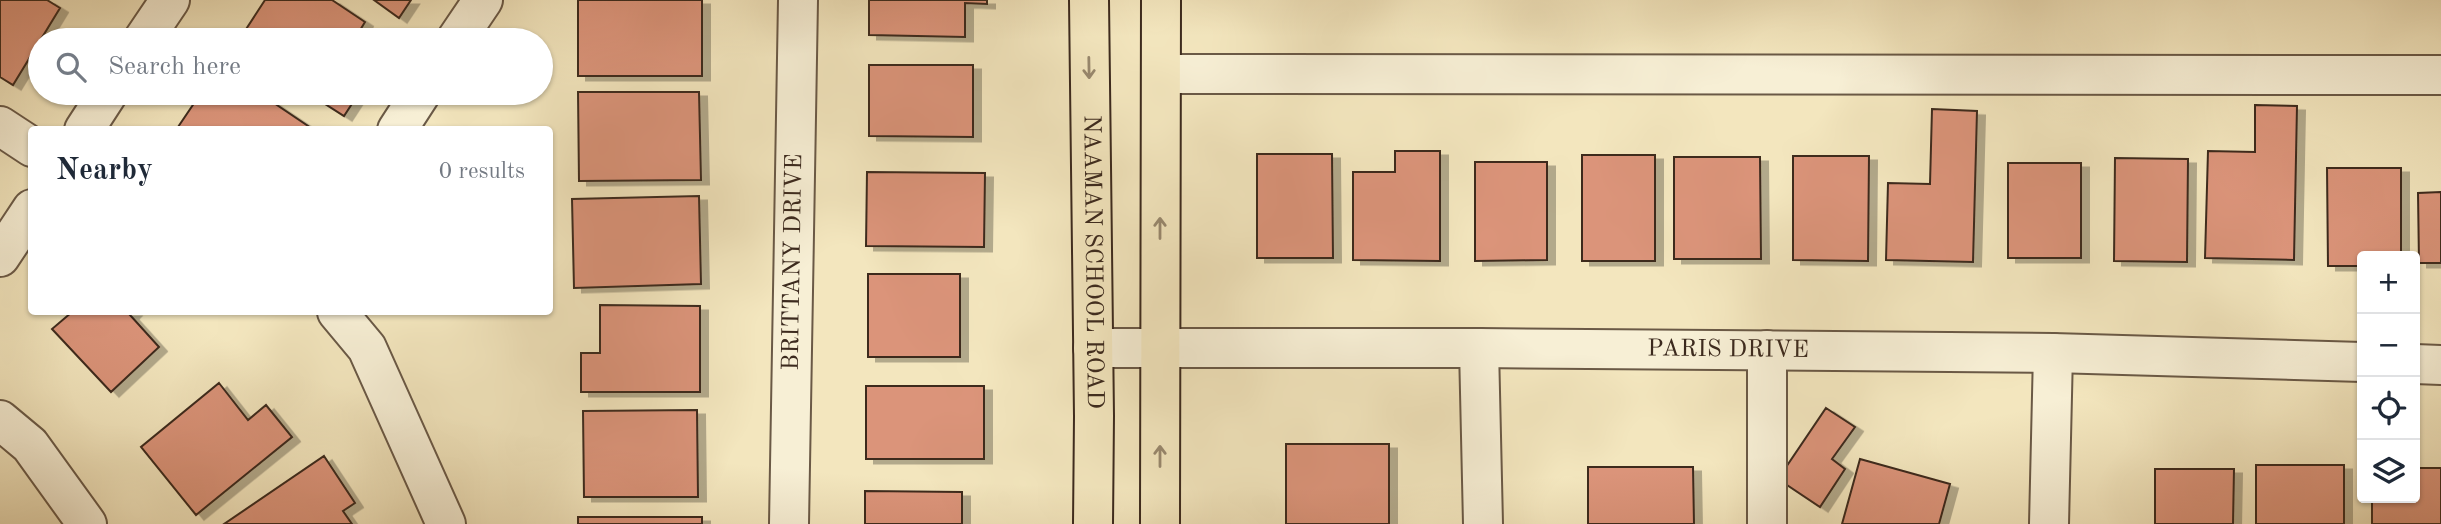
<!DOCTYPE html>
<html lang="en">
<head>
<meta charset="utf-8">
<style>
	:root { --surface:#fff; --page:#f6f6f7; --text:#1f2937; --muted:#747a83; --line:#e0e1e3 }
	body { margin:0; font-family:"Old Standard TT",serif; background:var(--page); color:var(--text) }
	.controls { position:absolute; right:21px; bottom:21px; display:grid; overflow:hidden; border-radius:7px; box-shadow:0 2px 5px #0004 }
	.controls button { width:63px; height:63px; display:grid; place-items:center; padding:0; border:0; border-bottom:2px solid var(--line); background:var(--surface); color:var(--text); font:35px sans-serif }
	.list { margin:0; padding:0; list-style:none }
	h2 { display:flex; justify-content:space-between; align-items:center; height:91px; margin:0; padding:0 28px; font-size:30px }
	h2 small { font-size:23px; font-weight:400; color:var(--muted) }
	.icon { flex:none; width:38px; height:38px; fill:none; stroke:currentColor; stroke-width:2; stroke-linecap:round; stroke-linejoin:round }
	.map { position:relative; flex:none; width:2441px; height:524px; overflow:hidden }
	.search { position:absolute; background:var(--surface); box-shadow:0 2px 5px #0004; left:28px; top:28px; width:525px; height:77px; display:flex; align-items:center; gap:18px; box-sizing:border-box; padding:0 24px; border-radius:38px; color:var(--muted); font-size:26px }
	.panel { position:absolute; background:var(--surface); box-shadow:0 2px 5px #0004; left:28px; top:126px; width:525px; height:189px; border-radius:7px }
	.map>svg:first-child { display:block }
	.building { fill:#db947a; stroke:#3c2a1e; stroke-width:2; filter:url(#shadow) }
	.lines { fill:none; stroke-linecap:round; stroke-linejoin:round }
	.minor-casing { stroke:#6a5946; stroke-width:42 }
	.major-casing { stroke:#3c2a1e; stroke-width:42 }
	.minor { stroke:#f7efd5; stroke-width:38 }
	.major { stroke:#f3e6be; stroke-width:38 }
	.oneway { stroke:#98886e }
	.labels { text-anchor:middle; dominant-baseline:central; stroke-width:7; stroke-linejoin:round; paint-order:stroke }
	.street-label { font-size:24px; fill:#3c2a1e; stroke:#f7efd5 }
</style>
</head>
<body>
<div class="map">
<svg width="2441" height="524" viewBox="0 0 2441 524">
	<defs>
		<filter id="shadow"><feDropShadow dx="8" dy="4.5" stdDeviation="0" flood-color="#0004"/></filter>
	</defs>
	<rect width="100%" height="100%" fill="#f3e6be"/>
	<filter id="stains"><feTurbulence type="fractalNoise" baseFrequency=".00286" numOctaves="4"/><feColorMatrix values="0 0 0 0 .2 0 0 0 0 .09 0 0 0 0 .02 0 0 0 .5 -.17"/></filter>
	<radialGradient id="worn" r=".72"><stop offset=".6" stop-color="#630" stop-opacity="0"/><stop offset="1" stop-color="#630" stop-opacity=".3"/></radialGradient>
	<!-- building -->
	<path class="building" d="M0 0H47L60 8 13 85 0 77Z
		M265 0H332L365 22 354 40H239Z
		M374 0H411L399 18Z
		M578 0H702V76H578Z
		M869 0H987V4L965 3V37L869 35Z
		M869 65H973V137L869 136Z
		M578 92H699L701 180 579 181Z
		M201 93H259L314 130H176Z
		M308 93H359L344 116Z
		M2255 105 2297 106 2294 260 2205 258 2208 151 2255 152Z
		M1932 109 1977 111 1973 262 1886 260 1888 183 1930 184Z
		M1395 151H1440V261L1353 260V172H1395Z
		M1257 154H1332L1333 258H1257Z
		M1582 155H1655V261H1582Z
		M1793 156H1869L1868 261 1793 260Z
		M1674 157H1760L1761 259H1674Z
		M2115 158 2188 159 2187 262 2114 261Z
		M1475 162H1547V260L1475 261Z
		M2008 163H2081V258H2008Z
		M2327 168H2401V256H2362V266H2328Z
		M867 172 985 173 984 247 866 246Z
		M2441 192V263H2419L2418 193Z
		M699 196 701 284 574 288 572 199Z
		M868 274H960V357H868Z
		M600 305 700 306V392H581V353H600Z
		M72 312H133L130 315 159 347 111 392 52 329Z
		M219 383 248 420 266 405 292 437 196 515 141 447Z
		M866 386H984V459H866Z
		M1826 408 1855 427 1832 459 1845 469 1820 507 1778 479Z
		M697 410 698 497H584L583 411Z
		M1286 444H1389V524H1286Z
		M324 456 355 503 343 511 352 524H224Z
		M1860 459 1950 484 1939 524H1842Z
		M2256 465H2344V524H2256Z
		M1588 467H1693L1694 524H1588Z
		M2415 468H2441V524H2372V498H2415Z
		M2155 469H2234L2233 524H2155Z
		M865 491 962 492V524H865Z
		M578 517H702V524H578Z"/>
	<g class="lines">
		<!-- minor casing -->
		<g class="minor-casing">
			<g id="minor">
				<path d="M143 40 170 0"/>
				<path d="M456 40 483 0"/>
				<path d="M1161 74 2441 75"/>
				<path d="M0 126 32 147"/>
				<path d="M84 130 108 93"/>
				<path d="M397 130 421 93"/>
				<path d="M0 257 32 209"/>
				<path d="M337 312 367 348 446 524"/>
				<path id="s1" d="M1093 348H1479L2053 353 2362 362"/>
				<path d="M1479 348 1483 524"/>
				<path d="M1767 350V524"/>
				<path d="M2415 364 2441 365"/>
				<path d="M0 420 30 445 87 524"/>
				<path id="s2" d="M789 524 798 0"/>
				<path d="M2049 524 2053 353"/>
			</g>
		</g>
		<!-- major casing -->
		<g class="major-casing">
			<g id="major">
				<path id="s3" d="M1089 0 1094 416 1093 524"/>
				<path d="M1160 524 1161 0"/>
			</g>
		</g>
		<!-- minor -->
		<use href="#minor" class="minor"/>
		<!-- major -->
		<use href="#major" class="major"/>
	</g>
	<!-- one-way arrows -->
	<defs><path id="oneway-shaft" d="M-6 0H5M1.5-3L5.5 0L1.5 3" fill="none" stroke-width="1.6" stroke-linecap="round" stroke-linejoin="round" transform="scale(1.75)"/></defs>
	<g class="oneway">
		<use href="#oneway-shaft" transform="translate(1089 68) rotate(89)"/>
		<use href="#oneway-shaft" transform="translate(1160 228) rotate(-90)"/>
		<use href="#oneway-shaft" transform="translate(1160 456) rotate(-90)"/>
	</g>
	<g class="labels">
		<!-- street labels -->
		<g class="street-label">
			<text stroke="none"><textPath href="#s2" startOffset="262">BRITTANY DRIVE</textPath></text>
			<text stroke="none"><textPath href="#s3" startOffset="262">NAAMAN SCHOOL ROAD</textPath></text>
			<text stroke="none"><textPath href="#s1" startOffset="635">PARIS DRIVE</textPath></text>
		</g>
	</g>
	<rect width="100%" height="100%" filter="url(#stains)"/>
	<rect width="100%" height="100%" fill="url(#worn)"/>
</svg>
<div class="controls">
<button>+</button>
<button>−</button>
<button><svg class="icon" aria-label="locate" viewBox="0 0 24 24"><circle cx="12" cy="12" r="6"/><path d="M12 2v4M12 18v4M2 12h4M18 12h4"/></svg></button>
<button><svg class="icon" aria-label="layers" viewBox="0 0 24 24"><path d="M12 4l9 5-9 5-9-5zM3 14l9 5 9-5"/></svg></button>
</div>
<div class="search"><svg class="icon" aria-label="search" viewBox="0 0 24 24"><circle cx="10" cy="10" r="6"/><path d="M15 15l6 6"/></svg>Search here</div>
<section class="panel">
<h2>Nearby<small>0 results</small></h2>
<ul class="list">
</ul>
</section>
</div>
</body>
</html>
